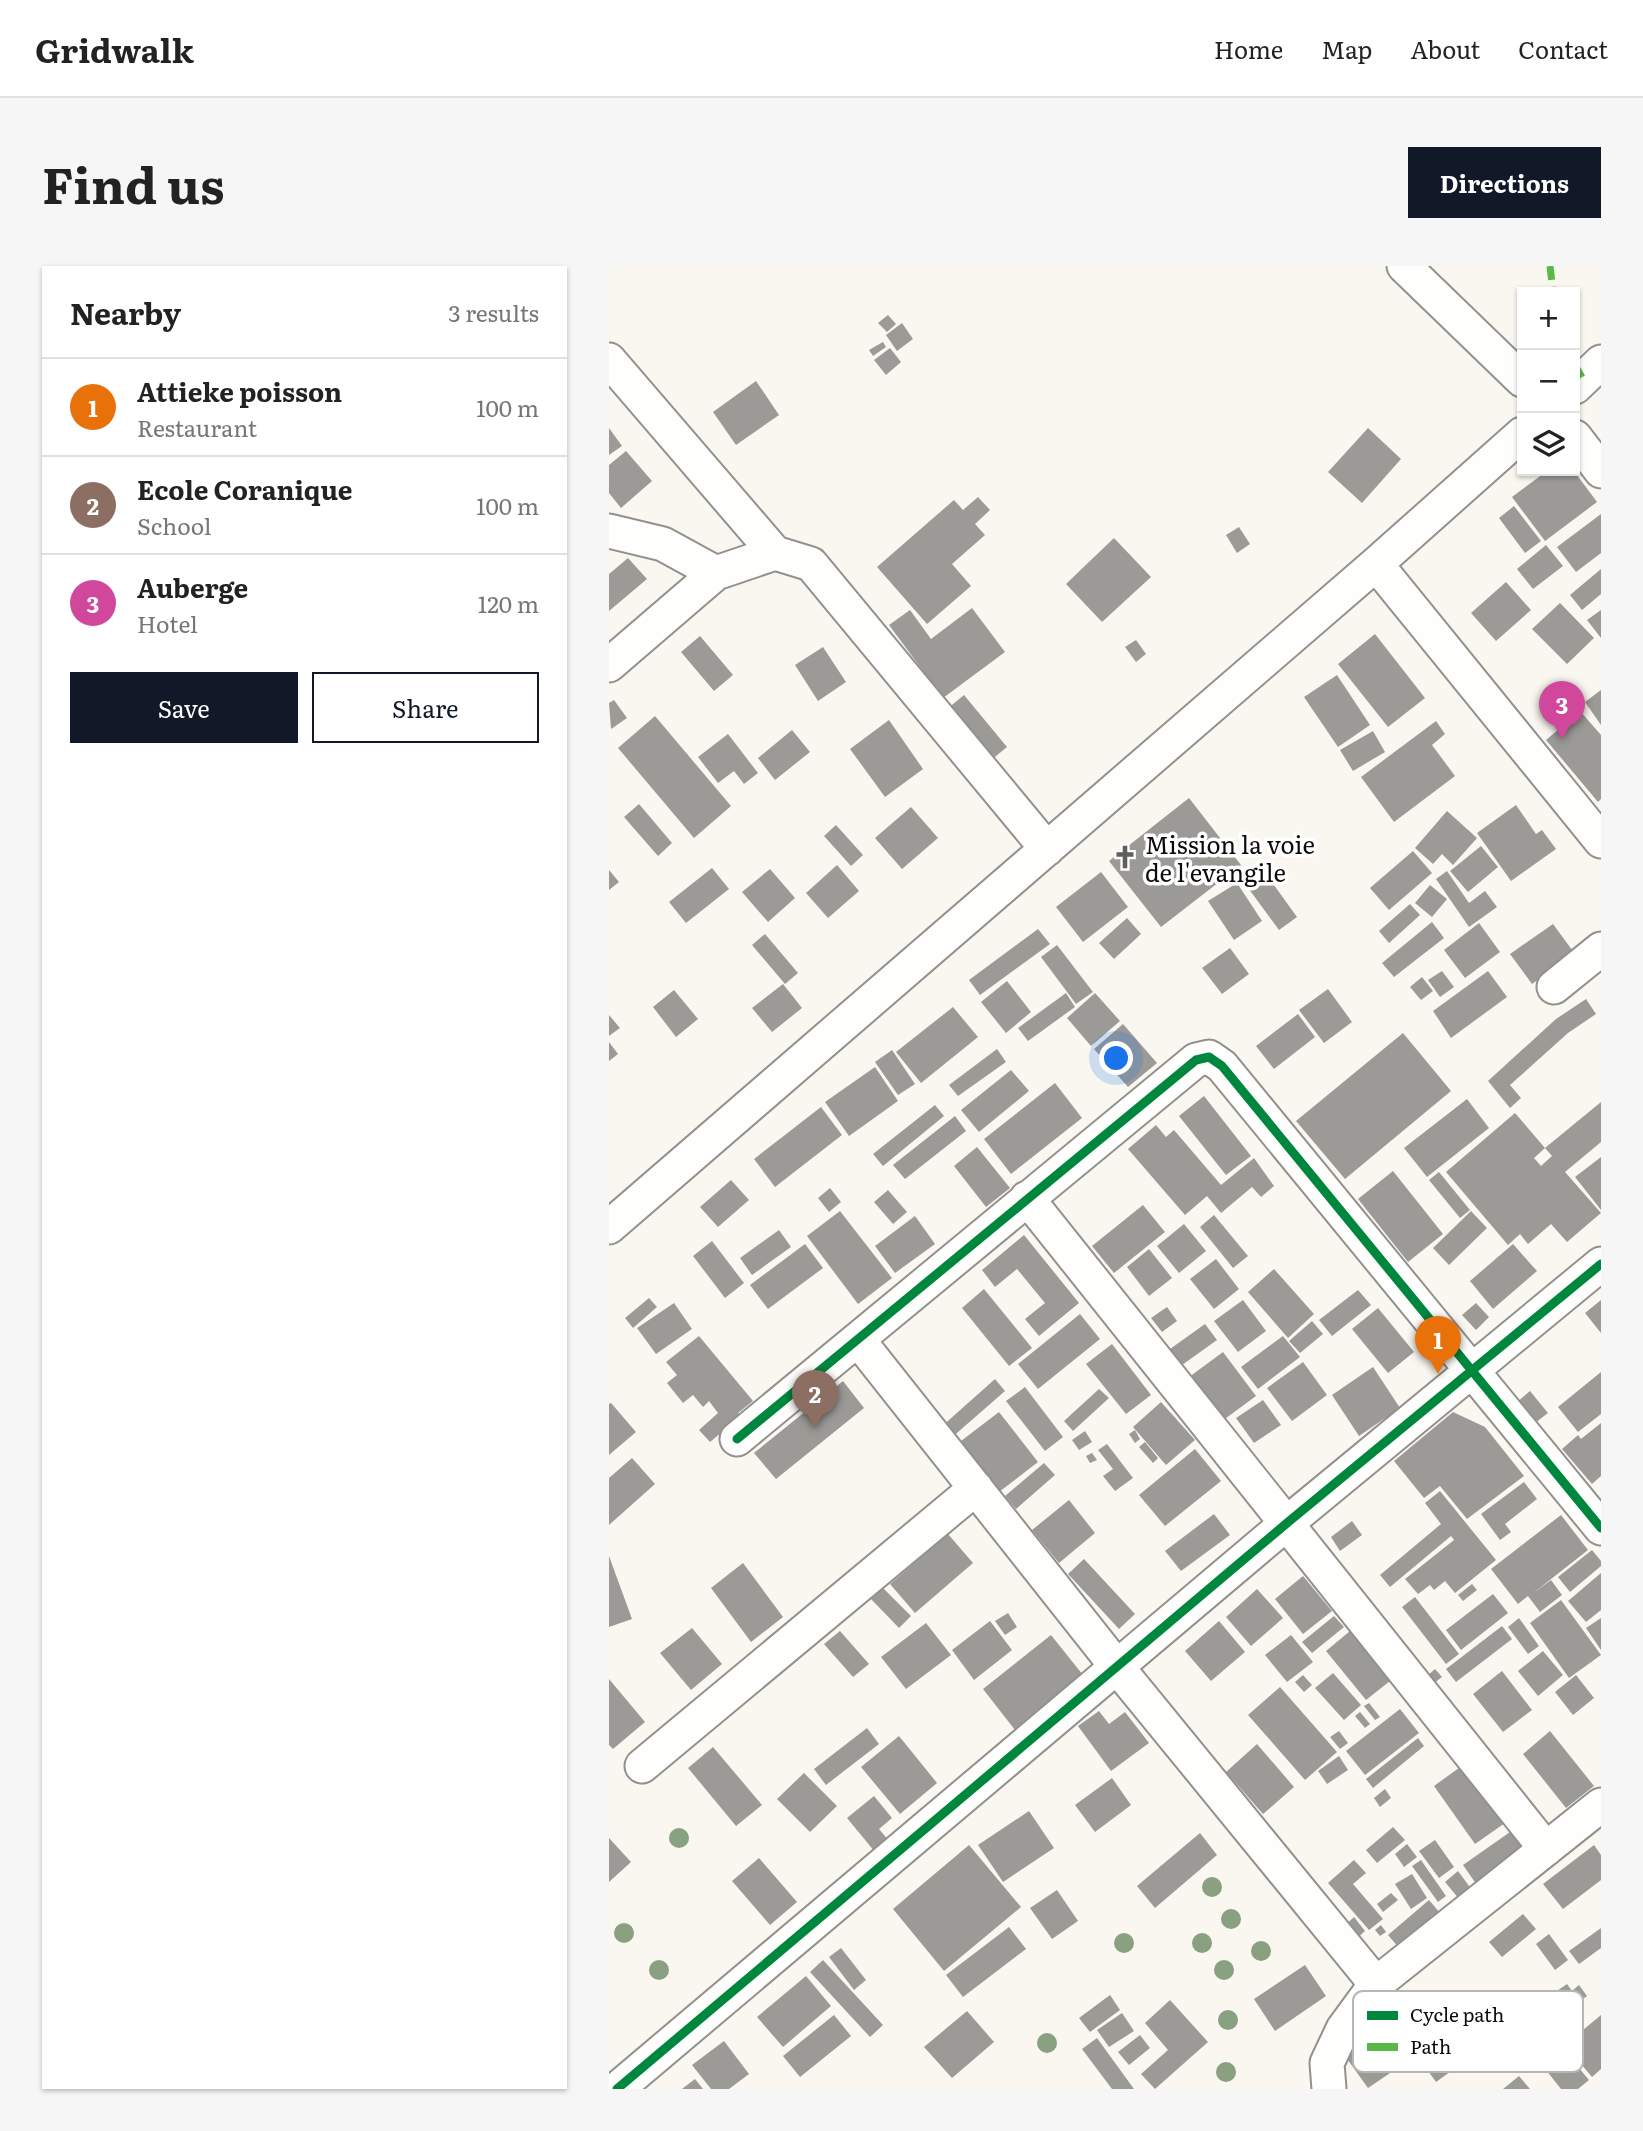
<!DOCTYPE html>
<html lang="en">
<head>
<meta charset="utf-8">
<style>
	:root { --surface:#fff; --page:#f6f6f6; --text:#222; --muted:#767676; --line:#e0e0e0; --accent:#111827 }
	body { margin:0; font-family:Literata,serif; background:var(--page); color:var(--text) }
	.controls { position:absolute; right:21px; top:21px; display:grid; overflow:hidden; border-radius:0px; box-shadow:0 2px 5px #0004 }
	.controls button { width:63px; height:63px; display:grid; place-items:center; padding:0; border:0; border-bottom:2px solid var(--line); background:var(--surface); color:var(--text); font:35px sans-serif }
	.you { position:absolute; left:508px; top:793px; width:24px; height:24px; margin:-18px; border:5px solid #fff; border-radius:50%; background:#1a73e8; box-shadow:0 0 0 10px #1a73e833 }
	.badge { display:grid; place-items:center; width:46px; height:46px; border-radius:50%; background:var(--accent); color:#fff; font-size:23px; font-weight:700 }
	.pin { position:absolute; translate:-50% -58px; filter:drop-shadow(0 2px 4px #0008) }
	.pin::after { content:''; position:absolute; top:37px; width:24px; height:21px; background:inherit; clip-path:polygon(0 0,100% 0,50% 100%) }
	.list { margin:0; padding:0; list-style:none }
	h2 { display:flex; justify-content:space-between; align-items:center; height:91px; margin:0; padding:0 28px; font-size:30px }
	h2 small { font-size:23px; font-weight:400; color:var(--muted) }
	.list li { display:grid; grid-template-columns:46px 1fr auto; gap:21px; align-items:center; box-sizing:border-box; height:98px; padding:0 28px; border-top:2px solid var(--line) }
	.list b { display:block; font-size:26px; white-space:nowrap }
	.list p { margin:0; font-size:23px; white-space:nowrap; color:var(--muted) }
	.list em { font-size:23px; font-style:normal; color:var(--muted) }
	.actions { display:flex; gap:14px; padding:21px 28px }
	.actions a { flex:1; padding:16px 0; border:2px solid var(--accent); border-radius:0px; text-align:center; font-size:24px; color:var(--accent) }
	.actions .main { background:var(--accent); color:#fff }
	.icon { flex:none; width:38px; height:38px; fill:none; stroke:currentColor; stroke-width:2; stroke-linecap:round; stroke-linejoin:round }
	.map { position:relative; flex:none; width:992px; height:1823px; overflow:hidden; border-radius:0px }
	header { display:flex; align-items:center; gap:42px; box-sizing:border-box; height:98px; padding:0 35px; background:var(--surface); border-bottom:2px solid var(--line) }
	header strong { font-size:33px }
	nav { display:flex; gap:38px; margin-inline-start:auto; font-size:24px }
	.intro { display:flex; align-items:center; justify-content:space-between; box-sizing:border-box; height:168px; padding:0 42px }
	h1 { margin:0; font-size:49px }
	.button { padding:18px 32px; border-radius:0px; background:var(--accent); color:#fff; font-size:24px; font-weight:700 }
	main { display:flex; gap:42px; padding:0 42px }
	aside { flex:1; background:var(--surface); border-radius:0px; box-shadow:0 2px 5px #0004 }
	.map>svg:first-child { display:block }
	.building { fill:#9c9a96 }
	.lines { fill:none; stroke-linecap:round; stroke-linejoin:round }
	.minor-casing { stroke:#92918e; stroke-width:37 }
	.minor { stroke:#fefefd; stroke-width:33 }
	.quiet { stroke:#58b947; stroke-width:7; stroke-dasharray:14 7; stroke-linecap:butt }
	.cycleway-casing { stroke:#fff; stroke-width:13 }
	.cycleway { stroke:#00873e; stroke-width:9 }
	.tree { fill:#89a180 }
	.labels { text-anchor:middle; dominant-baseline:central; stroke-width:7; stroke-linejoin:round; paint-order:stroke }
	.poi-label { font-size:24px; fill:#0b0b0b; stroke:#fff; text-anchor:start }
	.key { fill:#fff; stroke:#b6b6b6; stroke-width:2 }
	.key-label { font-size:19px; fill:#0b0b0b }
</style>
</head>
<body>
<header>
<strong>Gridwalk</strong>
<nav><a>Home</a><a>Map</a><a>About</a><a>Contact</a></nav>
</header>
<div class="intro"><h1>Find us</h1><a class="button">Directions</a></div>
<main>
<aside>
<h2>Nearby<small>3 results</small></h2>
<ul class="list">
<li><span class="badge" style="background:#e8710a">1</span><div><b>Attieke poisson</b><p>Restaurant</p></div><em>100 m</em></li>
<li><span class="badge" style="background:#8d6e63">2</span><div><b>Ecole Coranique</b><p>School</p></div><em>100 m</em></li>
<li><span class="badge" style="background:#d1479c">3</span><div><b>Auberge</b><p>Hotel</p></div><em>120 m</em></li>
</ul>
<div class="actions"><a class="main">Save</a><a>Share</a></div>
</aside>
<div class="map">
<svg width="992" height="1823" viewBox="0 0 992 1823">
	<rect width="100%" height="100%" fill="#f9f7f0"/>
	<!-- building -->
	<path class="building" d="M279 49 287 58 278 66 269 57Z
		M293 57 304 73 288 85 277 69Z
		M274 76 277 81 264 90 260 84Z
		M281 82 292 96 277 109 265 94Z
		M147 115 170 149 127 179 104 146Z
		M0 162 13 180 0 189Z
		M759 162 792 193 753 237 719 206Z
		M17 185 43 215 12 242 0 227V199Z
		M938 205H965L988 236 936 275 903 231Z
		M369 231 381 244 366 258 376 269 343 298 362 320 318 358 268 301 345 234 354 244Z
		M905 240 932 275 916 287 890 252Z
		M992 248V287L967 306 948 281Z
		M630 261 641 278 628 287 617 269Z
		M505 272 542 311 493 356 457 318Z
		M937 279 954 300 924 323 908 303Z
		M19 292 38 313 0 345V308Z
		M992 303V328L973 344 961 329Z
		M897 316 922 344 887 375 862 347Z
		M951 337 985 372 958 398 923 363Z
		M363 342 396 386 334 432 280 359 301 344 322 373Z
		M992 344V372L978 354Z
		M766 368 816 432 779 461 729 398Z
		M91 370 124 409 105 425 72 386Z
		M527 374 537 388 527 396 516 381Z
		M214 381 237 416 209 435 186 399Z
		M728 409 761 459 729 481 695 431Z
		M992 424V459L976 436Z
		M355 429 398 481 381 495 338 443Z
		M5 434 18 452 2 463 0 437Z
		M971 445 992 469V533L989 536 937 474Z
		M46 450 122 540 85 572 9 482Z
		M280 454 314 503 276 531 241 483Z
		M827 455 836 468 823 479 846 510 785 556 752 511Z
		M183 464 201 486 166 514 149 492Z
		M764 465 776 486 744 505 731 484Z
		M119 468 149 507 135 518 125 505 109 517 89 491Z
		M580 532 632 599 552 661 500 595Z
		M30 538 63 577 49 590 15 551Z
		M907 539 927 568 933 564 947 583 902 615 868 567Z
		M302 541 329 572 293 603 266 572Z
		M838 545 868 572 844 599 833 588 824 598 806 582Z
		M227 559 254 589 242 600 215 570Z
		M872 580 889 601 859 626 841 605Z
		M804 585 823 607 780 644 761 622Z
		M228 599 250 625 219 652 197 627Z
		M652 601 688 651 670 664 634 615Z
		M103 602 120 623 77 657 60 636Z
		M161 603 186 632 159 656 133 626Z
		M0 604 10 616 0 624Z
		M838 605 860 637 876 625 888 641 860 661 827 613Z
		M492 606 519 641 474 676 447 641Z
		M628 617 653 655 625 674 599 635Z
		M821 619 838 633 823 651 806 637Z
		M801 638 811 649 780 677 770 665Z
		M518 652 532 668 505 693 490 677Z
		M823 656 835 672 785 711 773 697Z
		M870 657 891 686 856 712 835 684Z
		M944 658 966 688 923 718 901 688Z
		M429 663 441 678 371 729 360 714Z
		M156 668 189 707 176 718 143 679Z
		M448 679 484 726 467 738 432 691Z
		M621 682 640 708 613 728 593 702Z
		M833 705 845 721 831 731 819 714Z
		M879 705 898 731 842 772 824 745Z
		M813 711 824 725 812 734 801 721Z
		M398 715 422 746 397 767 372 736Z
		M174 718 193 742 163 766 143 742Z
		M719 723 743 756 715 777 690 744Z
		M65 724 89 753 67 771 44 741Z
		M457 727 466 741 419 775 409 762Z
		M486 727 511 755 482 780 458 752Z
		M977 733 987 748 959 767 901 819 912 832 901 842 879 815 947 753Z
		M344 741 369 771 312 817 287 786Z
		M689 748 706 771 665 803 647 780Z
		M0 749 11 762 0 770Z
		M514 758 548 797 519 821 485 783Z
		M794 767 842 825 736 913 687 855Z
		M0 776 9 788 0 795Z
		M388 783 397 796 349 830 340 819Z
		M283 784 306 818 289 829 266 796Z
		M266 801 289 835 240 870 216 836Z
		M402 804 420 825 370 866 352 844Z
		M446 817 473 852 402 908 375 873Z
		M595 830 642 890 617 909 570 850Z
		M858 833 880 862 818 911 795 882Z
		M992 836V876L956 906 992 947 958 976 942 958 919 978 911 968 899 979 837 906 906 847 936 882 925 892 932 900 943 890 936 882Z
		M326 839 335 850 274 900 264 888Z
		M212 841 233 869 166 921 145 893Z
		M346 850 357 865 296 913 284 899Z
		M547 859 557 871 565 864 612 919 645 892 665 920 652 931 643 921 612 947 598 930 576 949 519 883Z
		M368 881 401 922 377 941 345 900Z
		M992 891V944L966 911Z
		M784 905 834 968 799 996 749 933Z
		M830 906 861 944 851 952 820 914Z
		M122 914 140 934 109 961 91 941Z
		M221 922 232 936 220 946 209 932Z
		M279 924 298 946 284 958 265 936Z
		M534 939 556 966 505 1007 483 980Z
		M231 945 283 1012 249 1038 198 970Z
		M862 945 878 962 840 999 824 982Z
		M605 949 639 990 624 1002 591 961Z
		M306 950 326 978 286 1007 266 980Z
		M575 958 597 985 570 1007 548 980Z
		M170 964 182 981 143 1009 131 992Z
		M415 969 470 1037 430 1070 416 1053 436 1037 408 1003 386 1021 373 1004Z
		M103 975 135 1017 116 1032 84 990Z
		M196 978 214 1002 159 1043 141 1019Z
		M904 978 928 1005 884 1043 861 1015Z
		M540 983 563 1012 540 1030 518 1001Z
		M607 993 630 1023 605 1043 581 1013Z
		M665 1003 705 1048 679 1072 639 1026Z
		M375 1023 423 1082 400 1100 353 1042Z
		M749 1024 762 1039 723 1070 710 1054Z
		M40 1032 48 1041 24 1062 16 1052Z
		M634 1034 657 1065 629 1086 605 1055Z
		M992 1034V1067L976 1047Z
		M65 1037 83 1063 47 1088 28 1062Z
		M867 1037 880 1051 867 1064 853 1049Z
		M558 1041 568 1055 553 1066 542 1052Z
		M769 1042 805 1086 779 1107 743 1063Z
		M471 1048 491 1073 429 1123 409 1098Z
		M703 1055 714 1068 691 1087 680 1075Z
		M596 1058 608 1074 573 1099 561 1083Z
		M90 1070 144 1135 129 1147 132 1150 101 1176 90 1164 109 1147 100 1135 94 1141 84 1129 74 1137 58 1117 68 1109 57 1096Z
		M674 1070 691 1091 649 1123 632 1101Z
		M503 1078 542 1129 517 1148 477 1098Z
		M614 1086 647 1130 609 1158 576 1114Z
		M694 1096 718 1129 683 1155 658 1122Z
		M764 1101 791 1142 750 1170 723 1129Z
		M992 1106V1148L969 1166 949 1141Z
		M386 1113 396 1125 341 1173 331 1162Z
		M234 1115 255 1142 167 1213 145 1187Z
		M416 1121 454 1171 436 1185 397 1135Z
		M490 1123 500 1132 464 1165 455 1155Z
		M921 1125 939 1147 926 1157 908 1136Z
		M654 1134 672 1159 645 1177 627 1152Z
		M552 1136 586 1174 557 1199 524 1161Z
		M2 1137 27 1166 0 1189V1138Z
		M390 1146 429 1196 390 1226 352 1175Z
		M844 1146 876 1161 915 1210 858 1253 831 1220 815 1232 785 1195Z
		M992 1157V1210L983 1218 953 1183 969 1169 972 1173Z
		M526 1164 531 1173 526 1177 520 1168Z
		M476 1165 483 1176 470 1184 463 1174Z
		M536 1176 549 1192 544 1197 530 1181Z
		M498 1178 524 1212 506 1225 494 1210 504 1203 489 1184Z
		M586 1183 612 1215 556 1260 530 1229Z
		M483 1187 488 1194 481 1197 477 1190Z
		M23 1192 46 1218 0 1259V1212Z
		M435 1197 446 1209 407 1243 396 1230Z
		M915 1216 928 1233 896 1258 902 1266 891 1274 872 1248Z
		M831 1225 887 1294 846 1327 836 1315 825 1324 821 1319 809 1328 796 1313 845 1274 842 1270 781 1321 771 1309 832 1258 816 1237Z
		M460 1234 486 1267 450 1297 423 1264Z
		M605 1248 621 1269 572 1305 556 1285Z
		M952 1249 979 1284 923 1328 942 1314 953 1329 931 1346 919 1330 909 1338 882 1303Z
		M743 1255 753 1269 731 1285 722 1271Z
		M339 1268 364 1297 306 1347 281 1318Z
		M983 1284 992 1295V1300L961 1326 949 1311Z
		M0 1290 23 1353 0 1361Z
		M475 1293 526 1348 510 1363 459 1308Z
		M134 1297 174 1351 142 1376 102 1322Z
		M992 1307V1344L977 1356 959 1335Z
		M694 1310 723 1345 694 1368 666 1333Z
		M863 1318 868 1324 854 1335 849 1329Z
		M274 1322 302 1350 290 1362 262 1333Z
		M648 1323 674 1352 642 1380 617 1351Z
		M884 1328 899 1347 852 1384 837 1364Z
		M806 1331 850 1388 837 1398 793 1341Z
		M952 1334 992 1389 960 1412 921 1357Z
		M399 1347 408 1361 396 1369 386 1355Z
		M725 1350 735 1361 703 1387 693 1376Z
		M910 1352 930 1380 919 1388 899 1361Z
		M992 1352V1384L977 1362Z
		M381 1355 403 1384 365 1414 343 1384Z
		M610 1355 636 1386 602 1415 576 1385Z
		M317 1357 342 1389 297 1423 272 1391Z
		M893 1360 903 1373 847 1416 837 1403Z
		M83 1362 113 1398 82 1424 51 1387Z
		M231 1365 260 1398 244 1411 215 1378Z
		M741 1365 781 1415 757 1434 717 1385Z
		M442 1369 474 1409 406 1464 374 1423Z
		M682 1369 704 1396 678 1416 656 1389Z
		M934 1385 954 1409 929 1430 909 1405Z
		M826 1403 833 1411 824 1418 818 1410Z
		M893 1405 923 1444 894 1466 864 1428Z
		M724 1407 752 1439 735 1454 706 1422Z
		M694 1409 703 1419 695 1426 686 1416Z
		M967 1409 985 1432 964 1449 946 1426Z
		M0 1413 36 1456 4 1483 0 1479Z
		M671 1421 728 1486 696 1514 639 1449Z
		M760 1437 771 1451 766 1454 755 1440Z
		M791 1443 810 1467 756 1509 737 1485Z
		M490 1445 500 1458 516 1446 540 1477 502 1505 469 1460Z
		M751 1446 761 1458 756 1462 746 1450Z
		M258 1462 270 1478 217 1519 205 1503Z
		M730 1465 739 1477 731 1483 721 1471Z
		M941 1465 985 1520 957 1542 914 1488Z
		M290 1470 328 1517 291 1548 252 1501Z
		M809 1472 815 1480 764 1522 757 1513Z
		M648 1478 685 1521 654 1548 617 1506Z
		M104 1481 153 1539 127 1560 79 1502Z
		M730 1490 739 1504 718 1518 709 1505Z
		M854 1499 896 1557 866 1578 825 1520Z
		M195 1507 228 1540 201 1566 168 1533Z
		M503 1512 522 1539 486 1566 466 1539Z
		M776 1523 782 1532 771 1541 765 1532Z
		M265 1530 283 1552 270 1563 280 1575 266 1586 238 1552Z
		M420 1545 445 1582 394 1616 369 1579Z
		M911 1559 927 1581 870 1622 854 1599Z
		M784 1561 796 1574 768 1597 757 1584Z
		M591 1567 608 1589 546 1642 528 1620Z
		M0 1572 22 1596 0 1616Z
		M826 1574 845 1601 830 1612 810 1585Z
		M798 1578 808 1591 795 1601 786 1588Z
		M360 1579 412 1641 335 1705 284 1643Z
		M985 1579 992 1589V1614L954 1643 934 1618Z
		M150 1592 188 1636 161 1659 123 1615Z
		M745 1594 757 1607 744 1618 774 1653 760 1664 719 1617Z
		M812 1594 837 1630 829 1636 803 1600Z
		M849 1605 863 1624 851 1634 836 1616Z
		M803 1608 818 1632 802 1643 786 1618Z
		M448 1624 469 1655 443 1673 421 1642Z
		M782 1627 789 1634 774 1646 768 1638Z
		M820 1634 831 1647 790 1682 779 1669Z
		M914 1648 927 1663 893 1691 880 1676Z
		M745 1651 756 1665 745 1675 733 1662Z
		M772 1659 777 1666 771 1670 766 1664Z
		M400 1661 417 1683 354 1731 337 1709Z
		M992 1662V1682L970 1698 960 1685Z
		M940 1668 959 1694 946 1704 927 1678Z
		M232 1682 257 1714 245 1724 220 1691Z
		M214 1694 274 1759 261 1771 201 1706Z
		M696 1699 717 1730 666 1765 645 1733Z
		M197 1710 222 1740 174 1781 148 1751Z
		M958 1718 963 1725 970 1719 978 1730 941 1757 928 1739Z
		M501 1729 511 1744 481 1766 470 1752Z
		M561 1734 599 1776 546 1823 532 1808 559 1784 536 1757Z
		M358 1745 385 1776 343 1812 315 1781Z
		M513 1747 525 1765 500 1781 488 1764Z
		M864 1747 884 1775 827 1816 807 1788Z
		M225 1749 242 1770 191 1811 174 1790Z
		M992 1749V1803L983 1811 956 1779Z
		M531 1769 541 1782 520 1799 509 1786Z
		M931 1769 947 1788 954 1783 980 1814 969 1823H952L918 1780Z
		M765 1770 787 1803 759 1822 736 1790Z
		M488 1772 525 1823H503L473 1783Z
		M115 1775 140 1808 120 1823H102L83 1799Z
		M910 1810 921 1823H894Z
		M86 1813 94 1823H73Z"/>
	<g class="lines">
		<!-- minor casing -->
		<g class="minor-casing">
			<path id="minor" d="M795 0 913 114
				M0 94 166 287
				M966 121 992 96
				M966 171 992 205
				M0 265 54 278 107 307
				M767 298 992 575
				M0 399 107 307 166 287 202 298 438 583
				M945 721 992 683
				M418 932 937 1583
				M0 961 767 298 913 168
				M250 1075 508 1401 767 1718
				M128 1173 587 794 600 791 613 800 992 1262
				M33 1500 367 1222
				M8 1823 678 1257 992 998
				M720 1823 718 1797 734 1763 767 1718 992 1539"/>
		</g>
		<!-- minor -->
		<use href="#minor" class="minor"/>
		<!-- quiet -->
		<path class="quiet" d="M941 0 944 26
			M966 99 974 113"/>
		<!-- cycleway casing -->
		<g class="cycleway-casing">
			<path id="cycleway" d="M128 1173 587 794 600 791 613 800 992 1262
				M8 1823 678 1257 992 998"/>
		</g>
		<!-- cycleway -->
		<use href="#cycleway" class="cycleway"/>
	</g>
	<!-- trees -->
	<g class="tree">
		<circle cx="70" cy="1572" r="10"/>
		<circle cx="603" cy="1621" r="10"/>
		<circle cx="622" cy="1653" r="10"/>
		<circle cx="15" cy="1667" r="10"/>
		<circle cx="515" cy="1677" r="10"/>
		<circle cx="593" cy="1677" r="10"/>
		<circle cx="652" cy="1685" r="10"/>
		<circle cx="50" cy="1704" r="10"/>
		<circle cx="615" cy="1704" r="10"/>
		<circle cx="619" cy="1754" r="10"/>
		<circle cx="438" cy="1777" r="10"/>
		<circle cx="617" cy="1806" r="10"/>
	</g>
	<!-- icons -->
	<defs>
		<g id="church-bare" transform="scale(1.89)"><path d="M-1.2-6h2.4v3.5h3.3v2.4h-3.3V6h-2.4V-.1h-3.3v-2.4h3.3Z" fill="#5e5e5b" stroke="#fff" stroke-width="2.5" paint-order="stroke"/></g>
	</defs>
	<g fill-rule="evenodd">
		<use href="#church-bare" x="516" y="591"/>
	</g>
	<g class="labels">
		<!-- poi labels -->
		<g class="poi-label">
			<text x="536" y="577">Mission la voie<tspan x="536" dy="28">de l'evangile</tspan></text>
		</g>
	</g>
	<!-- legend -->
	<rect x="744" y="1725" width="230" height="81" rx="10" class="key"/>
	<rect x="758" y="1745" width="31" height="9" fill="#00873e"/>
	<rect x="758" y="1777" width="31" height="8" fill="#58b947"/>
	<g class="key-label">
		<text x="801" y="1756">Cycle path</text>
		<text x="801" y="1788">Path</text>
	</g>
</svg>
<div class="controls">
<button>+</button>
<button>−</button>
<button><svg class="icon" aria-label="layers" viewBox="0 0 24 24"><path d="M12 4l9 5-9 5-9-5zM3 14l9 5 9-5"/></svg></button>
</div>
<div class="you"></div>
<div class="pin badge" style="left:829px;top:1108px;background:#e8710a">1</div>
<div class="pin badge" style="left:206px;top:1162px;background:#8d6e63">2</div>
<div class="pin badge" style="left:953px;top:473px;background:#d1479c">3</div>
</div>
</main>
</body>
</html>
